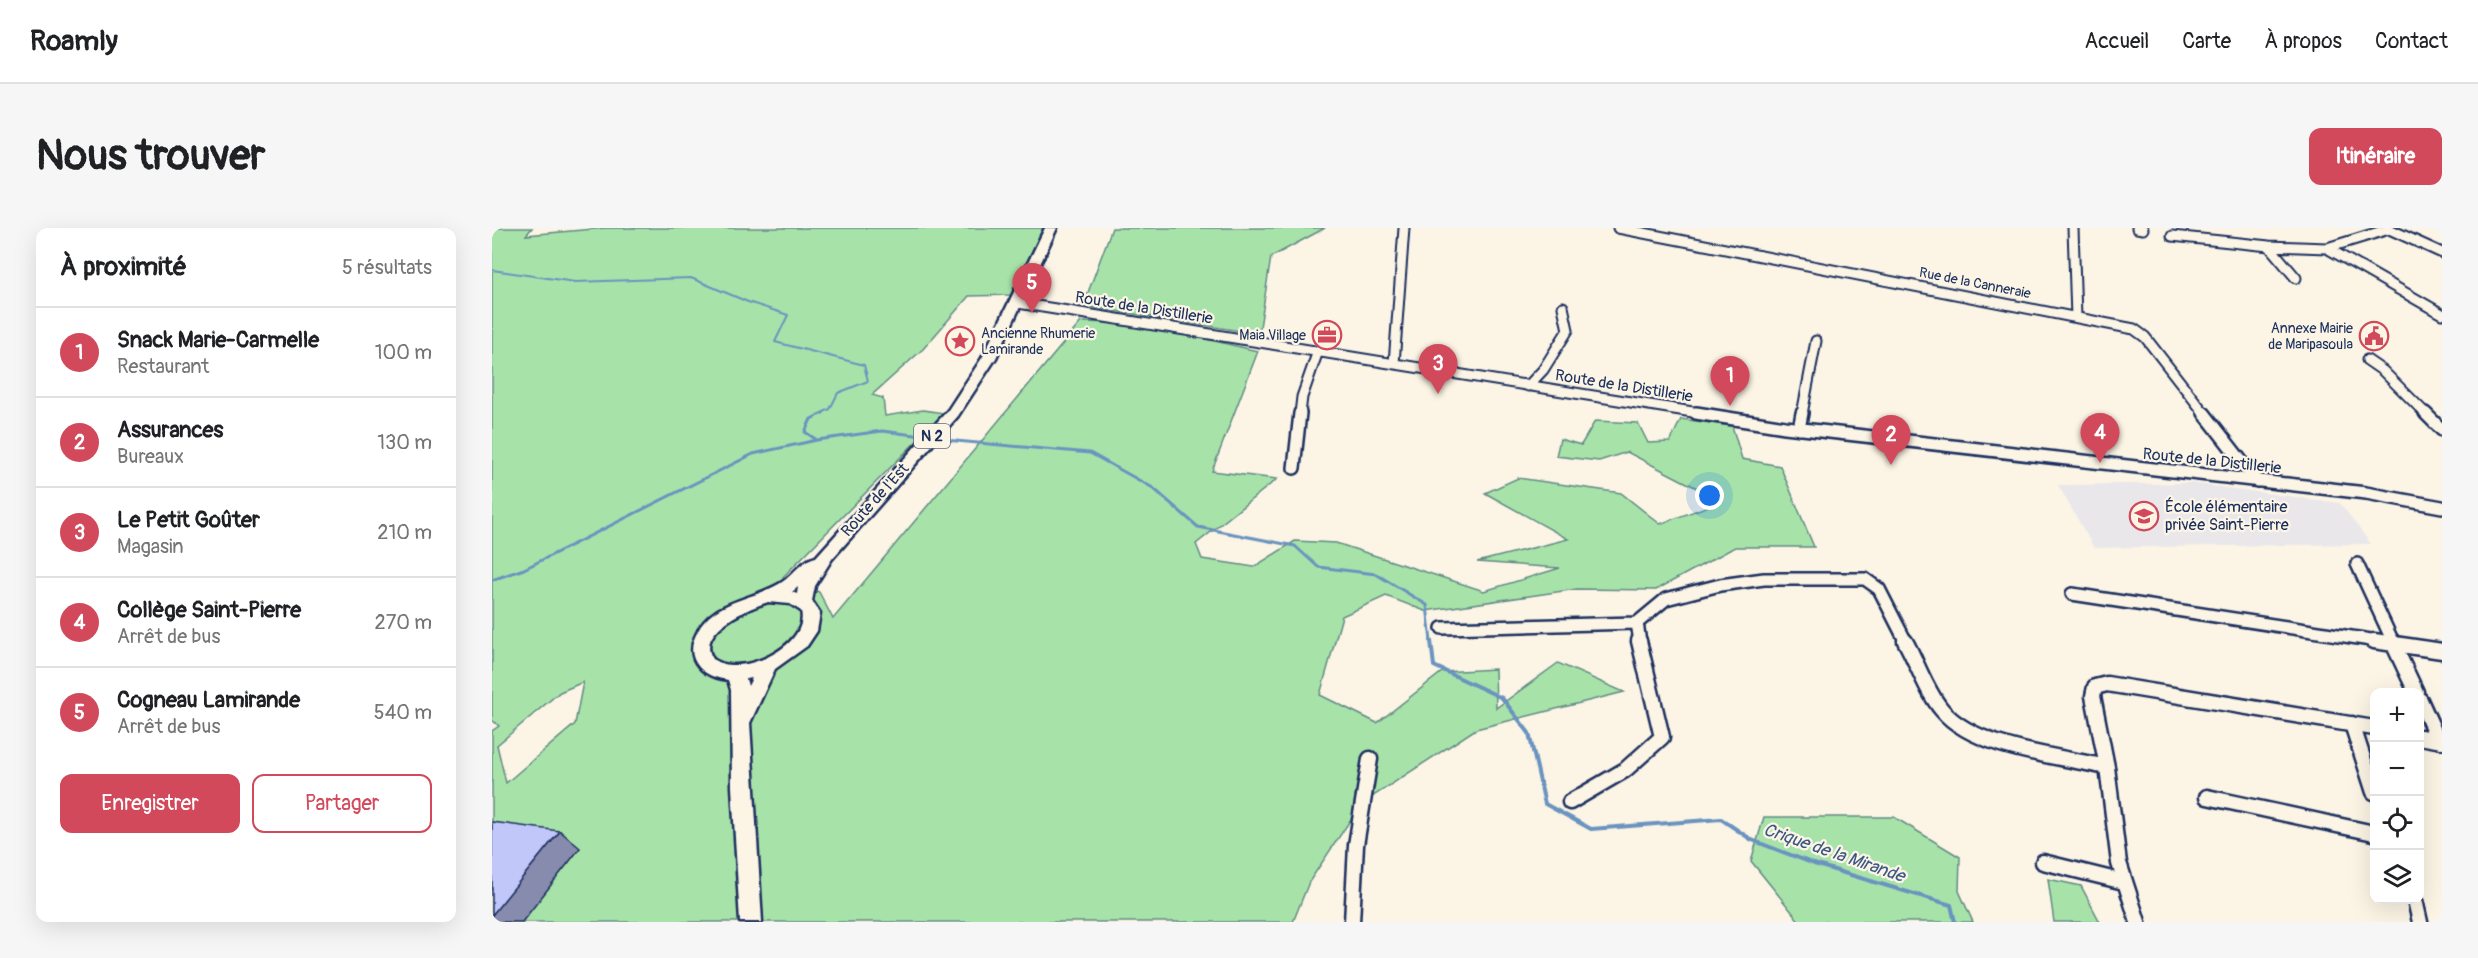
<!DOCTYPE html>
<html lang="fr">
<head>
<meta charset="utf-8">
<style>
	:root { --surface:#fff; --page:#f6f6f6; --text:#202124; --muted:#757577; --line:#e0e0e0; --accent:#d1495b }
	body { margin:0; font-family:Pangolin,sans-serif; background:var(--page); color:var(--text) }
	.controls { position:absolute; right:18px; bottom:18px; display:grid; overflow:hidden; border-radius:12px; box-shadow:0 6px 24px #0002 }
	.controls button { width:54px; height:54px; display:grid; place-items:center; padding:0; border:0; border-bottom:2px solid var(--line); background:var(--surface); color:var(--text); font:30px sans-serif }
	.you { position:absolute; left:1218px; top:268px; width:21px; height:21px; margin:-15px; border:4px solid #fff; border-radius:50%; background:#1a73e8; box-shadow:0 0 0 9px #1a73e833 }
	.badge { display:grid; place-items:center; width:39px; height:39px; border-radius:50%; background:var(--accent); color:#fff; font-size:20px; font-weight:700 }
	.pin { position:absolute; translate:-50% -50px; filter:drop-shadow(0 2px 3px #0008) }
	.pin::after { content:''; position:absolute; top:32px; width:21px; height:18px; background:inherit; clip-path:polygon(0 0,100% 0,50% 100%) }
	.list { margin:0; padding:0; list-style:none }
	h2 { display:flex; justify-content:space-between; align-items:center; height:78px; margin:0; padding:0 24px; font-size:26px }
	h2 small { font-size:20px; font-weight:400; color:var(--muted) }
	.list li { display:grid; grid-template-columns:39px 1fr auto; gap:18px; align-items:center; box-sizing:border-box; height:90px; padding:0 24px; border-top:2px solid var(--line) }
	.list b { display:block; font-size:22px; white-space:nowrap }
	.list p { margin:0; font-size:20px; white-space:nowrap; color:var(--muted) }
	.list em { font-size:20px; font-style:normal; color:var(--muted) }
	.actions { display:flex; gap:12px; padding:18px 24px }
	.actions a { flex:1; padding:14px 0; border:2px solid var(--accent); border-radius:12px; text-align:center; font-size:21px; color:var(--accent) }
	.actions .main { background:var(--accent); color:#fff }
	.icon { flex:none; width:33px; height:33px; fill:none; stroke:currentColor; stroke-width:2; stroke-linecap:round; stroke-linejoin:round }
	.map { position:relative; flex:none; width:1950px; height:694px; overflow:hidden; border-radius:12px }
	header { display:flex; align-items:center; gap:36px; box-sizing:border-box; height:84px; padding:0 30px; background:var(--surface); border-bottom:2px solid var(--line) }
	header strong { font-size:28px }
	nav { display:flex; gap:33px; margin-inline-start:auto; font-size:21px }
	.intro { display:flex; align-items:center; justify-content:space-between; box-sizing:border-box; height:144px; padding:0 36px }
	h1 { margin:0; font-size:42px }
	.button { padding:15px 27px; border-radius:12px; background:var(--accent); color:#fff; font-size:21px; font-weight:700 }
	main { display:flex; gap:36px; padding:0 36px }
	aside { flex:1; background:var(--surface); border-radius:12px; box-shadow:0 6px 24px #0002 }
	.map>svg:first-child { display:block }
	.built { fill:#eae7eb }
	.green { fill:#a7e3a9; stroke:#618984; stroke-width:1.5; fill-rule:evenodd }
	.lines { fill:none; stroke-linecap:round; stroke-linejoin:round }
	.stream-far2 { stroke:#6b93bf; stroke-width:2 }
	.stream-far1 { stroke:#6b93bf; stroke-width:3 }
	.stream { stroke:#6b93bf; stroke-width:4 }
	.minor-far2-casing { stroke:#1b2f5e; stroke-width:13 }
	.minor-far1-casing { stroke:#1b2f5e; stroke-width:16 }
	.minor-casing { stroke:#1b2f5e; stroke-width:19 }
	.major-casing { stroke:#1b2f5e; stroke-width:5 }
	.minor-far2 { stroke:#fcf5e5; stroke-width:9 }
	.minor-far1 { stroke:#fcf5e5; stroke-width:11 }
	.minor { stroke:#fcf5e5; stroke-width:14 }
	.major { fill:#fcf5e5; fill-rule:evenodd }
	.shaded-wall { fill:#878bae; stroke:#1b2f5e; stroke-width:1.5 }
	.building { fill:#c1c7f9; stroke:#1b2f5e; stroke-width:1.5 }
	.labels { text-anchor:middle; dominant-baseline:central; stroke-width:4.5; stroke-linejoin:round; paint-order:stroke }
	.far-street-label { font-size:14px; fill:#1b2f5e; stroke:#fcf5e5 }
	.far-poi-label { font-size:14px; fill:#1b2f5e; stroke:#fcf5e5; text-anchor:end }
	.shield { fill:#fcf5e5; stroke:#5e6a86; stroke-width:1.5 }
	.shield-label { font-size:15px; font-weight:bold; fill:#1b2f5e }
	.street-label { font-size:16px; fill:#1b2f5e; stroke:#fcf5e5 }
	.poi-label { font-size:16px; fill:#1b2f5e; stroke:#fcf5e5; text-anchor:start }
	.water-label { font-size:18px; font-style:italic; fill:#3c5886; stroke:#fcf5e5 }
</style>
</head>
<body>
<header>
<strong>Roamly</strong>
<nav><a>Accueil</a><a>Carte</a><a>À propos</a><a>Contact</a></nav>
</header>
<div class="intro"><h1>Nous trouver</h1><a class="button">Itinéraire</a></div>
<main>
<aside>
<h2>À proximité<small>5 résultats</small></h2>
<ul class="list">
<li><span class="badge">1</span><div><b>Snack Marie-Carmelle</b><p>Restaurant</p></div><em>100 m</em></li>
<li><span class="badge">2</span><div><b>Assurances</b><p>Bureaux</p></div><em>130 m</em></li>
<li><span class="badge">3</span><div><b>Le Petit Goûter</b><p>Magasin</p></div><em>210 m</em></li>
<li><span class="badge">4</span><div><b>Collège Saint-Pierre</b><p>Arrêt de bus</p></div><em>270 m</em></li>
<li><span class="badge">5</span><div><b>Cogneau Lamirande</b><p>Arrêt de bus</p></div><em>540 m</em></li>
</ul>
<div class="actions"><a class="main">Enregistrer</a><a>Partager</a></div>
</aside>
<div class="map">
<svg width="1950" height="694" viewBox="0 0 1950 694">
	<rect width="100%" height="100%" fill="#fcf5e5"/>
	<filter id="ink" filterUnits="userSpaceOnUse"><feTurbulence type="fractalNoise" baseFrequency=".0167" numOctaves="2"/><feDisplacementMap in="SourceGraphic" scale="12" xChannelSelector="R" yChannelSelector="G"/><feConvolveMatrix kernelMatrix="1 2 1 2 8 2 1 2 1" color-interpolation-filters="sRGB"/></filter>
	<g filter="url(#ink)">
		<!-- built -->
		<path class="built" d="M1698 255 1848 275 1879 316 1602 320 1566 257Z"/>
		<!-- green -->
		<path class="green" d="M0 0H40L34 7 113 0H551L519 67 477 68 431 121 380 167 391 170 393 188 431 182 452 185 291 349 327 364 341 391 589 94C649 94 708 110 766 123L720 243 785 251 704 316 710 331 762 339 803 313 844 315 992 363 1068 340 985 334 1076 311 993 265 1026 250 1129 265 1168 296 1230 273 1135 224 1107 233 1064 228 1068 211 1089 217 1103 193 1146 195 1156 215 1178 214 1189 191 1240 198 1250 231 1288 238 1322 319H1243L1164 362 1085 361 933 383 894 368 850 388 828 467 885 495 950 444 1003 441 1004 480 1066 435 1132 464 984 501 869 576 817 654 801 694H0V503L7 498 0 492ZM91 454 83 496 14 555 5 517 68 464Z
			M620 0H833L779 29 767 106 591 78Z
			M1272 589H1402L1468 629 1467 663 1481 694H1308L1259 633Z
			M1556 651 1589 658 1608 694H1562Z"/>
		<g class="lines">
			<!-- stream-far2 -->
			<path class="stream-far2" d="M0 42 83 54 199 50 256 74 296 87 283 114 372 137 376 153 346 165 338 181 328 186"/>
			<!-- stream-far1 -->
			<path class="stream-far1" d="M331 185 319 191 313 204 325 212 390 203 431 208
				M453 212 598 225 661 260 706 299 803 318 826 339 884 346 935 377 939 414
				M0 352 32 341 261 226 325 212"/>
			<!-- stream -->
			<path class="stream" d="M939 413 942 438 1010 470 1037 505 1053 576 1099 601 1229 591 1260 612 1322 636 1459 677 1463 694"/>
			<!-- minor-far2 casing -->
			<g class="minor-far2-casing">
				<path id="minor-far2" d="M1126 0 1642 101 1653 109 1713 186
					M1581 0 1584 89
					M1645 0 1651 1
					M1895 0 1950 25
					M1680 8 1777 18 1835 20 1897 1
					M1777 18 1804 50
					M1835 20 1950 86
					M526 75 1213 186
					M1875 132 1891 143 1934 186
					M902 136 912 0
					M1036 158 1051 142 1076 102 1071 79
					M808 186 810 169 826 123
					M1310 186 1324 113"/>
			</g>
			<!-- minor-far1 casing -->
			<g class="minor-far1-casing">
				<path id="minor-far1" d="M1204 185 1293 199 1874 265 1950 279
					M1712 185 1765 253
					M1933 185 1950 202
					M1307 201 1310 185
					M802 240 808 185
					M1865 336 1901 414
					M1580 366 1892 414
					M950 400 1145 395
					M1148 414 1145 395 1174 371 1228 357 1272 351H1373L1387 361 1414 414"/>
			</g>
			<!-- minor casing -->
			<g class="minor-casing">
				<path id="minor" d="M1413 413C1425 434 1434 463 1450 482 1482 521 1566 528 1615 539
					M1882 413 1950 423
					M1900 413 1924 464
					M1928 472 1946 512
					M1860 496 1882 564
					M1928 509 1950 513
					M1715 569 1882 605
					M1078 574 1133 542 1170 509 1147 413
					M1551 634 1632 654
					M1923 672 1928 694
					M860 694 864 617 878 531
					M1646 694 1627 635 1615 539 1601 468 1603 459 1615 456 1882 500"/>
			</g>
			<!-- major casing -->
			<g class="major-casing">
				<path id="major" d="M553 0H565L504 130 466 188 340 331 323 358 320 373 328 385 325 403 315 418 283 441 258 495 270 694H248L240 559 239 462 236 452C222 450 208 445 202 431 199 423 200 416 203 409 218 372 258 373 287 356 300 349 309 332 324 329L456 182 490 130ZM306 359 305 366 300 364ZM276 374 298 376 309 383C318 418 247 451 221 431 202 403 257 380 276 374ZM260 450 256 458 254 451Z"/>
			</g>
			<!-- minor-far2 -->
			<use href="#minor-far2" class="minor-far2"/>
			<!-- minor-far1 -->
			<use href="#minor-far1" class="minor-far1"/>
			<!-- minor -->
			<use href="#minor" class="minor"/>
			<!-- major -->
			<use href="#major" class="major"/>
		</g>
		<!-- shaded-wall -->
		<path class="shaded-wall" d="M68 603 88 620 30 694H0V687Z"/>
		<!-- building -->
		<path class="building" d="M0 594 68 603 0 687Z"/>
	</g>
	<!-- icons -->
	<defs>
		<g id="office-ring" transform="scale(1.5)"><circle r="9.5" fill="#fcf5e5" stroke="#d1495b" stroke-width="1.5"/><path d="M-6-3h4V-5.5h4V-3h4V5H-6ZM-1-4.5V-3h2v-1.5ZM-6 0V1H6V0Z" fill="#d1495b"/></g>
		<g id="civic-ring" transform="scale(1.5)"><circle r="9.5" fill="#fcf5e5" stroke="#d1495b" stroke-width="1.5"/><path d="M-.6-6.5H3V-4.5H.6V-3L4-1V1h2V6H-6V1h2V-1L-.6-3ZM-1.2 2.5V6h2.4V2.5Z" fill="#d1495b"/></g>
		<g id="sight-ring" transform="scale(1.5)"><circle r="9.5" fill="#fcf5e5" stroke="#d1495b" stroke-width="1.5"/><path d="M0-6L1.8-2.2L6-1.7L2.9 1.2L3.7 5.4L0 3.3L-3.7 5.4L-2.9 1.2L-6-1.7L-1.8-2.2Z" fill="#d1495b"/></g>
		<g id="school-ring" transform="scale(1.5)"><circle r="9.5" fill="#fcf5e5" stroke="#d1495b" stroke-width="1.5"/><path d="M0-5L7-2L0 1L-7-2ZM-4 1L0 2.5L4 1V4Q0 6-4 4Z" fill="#d1495b"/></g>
	</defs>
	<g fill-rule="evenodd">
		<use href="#office-ring" x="835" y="107"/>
		<use href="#civic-ring" x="1882" y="108"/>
		<use href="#sight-ring" x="468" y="113"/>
		<use href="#school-ring" x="1652" y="288"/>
	</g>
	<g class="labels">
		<!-- far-street labels -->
		<g class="far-street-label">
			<text transform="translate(1483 55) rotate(11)">Rue de la Canneraie</text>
		</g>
		<!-- far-poi labels -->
		<g class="far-poi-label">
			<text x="1861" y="100">Annexe Mairie<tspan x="1861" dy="16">de Maripasoula</tspan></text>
			<text x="489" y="105" text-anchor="start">Ancienne Rhumerie<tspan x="489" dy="16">Lamirande</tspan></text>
			<text x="814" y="107">Maia Village</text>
		</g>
		<!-- shield labels -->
		<rect class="shield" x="422" y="196" width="36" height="24" rx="4.5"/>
		<g class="shield-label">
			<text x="440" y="208">N 2</text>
		</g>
		<!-- street labels -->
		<g class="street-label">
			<text transform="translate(652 80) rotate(9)">Route de la Distillerie</text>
			<text transform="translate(1132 158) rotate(9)">Route de la Distillerie</text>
			<text transform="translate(1720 233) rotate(6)">Route de la Distillerie</text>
			<text transform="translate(383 272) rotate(-48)">Route de l'Est</text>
		</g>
		<!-- poi labels -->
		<g class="poi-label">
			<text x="1673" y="279">École élémentaire<tspan x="1673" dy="18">privée Saint-Pierre</tspan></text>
		</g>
		<!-- water labels -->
		<g class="water-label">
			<text transform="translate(1342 625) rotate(19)">Crique de la Mirande</text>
		</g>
	</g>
</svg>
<div class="controls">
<button>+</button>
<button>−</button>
<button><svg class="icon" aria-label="locate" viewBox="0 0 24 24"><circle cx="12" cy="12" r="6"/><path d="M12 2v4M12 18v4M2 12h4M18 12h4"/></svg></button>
<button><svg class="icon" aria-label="layers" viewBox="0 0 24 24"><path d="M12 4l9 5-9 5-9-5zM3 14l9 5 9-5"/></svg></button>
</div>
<div class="you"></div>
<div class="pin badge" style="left:1238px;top:178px">1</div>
<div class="pin badge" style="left:1399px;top:237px">2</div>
<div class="pin badge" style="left:946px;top:166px">3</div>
<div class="pin badge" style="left:1608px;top:235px">4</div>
<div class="pin badge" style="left:540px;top:85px">5</div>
</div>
</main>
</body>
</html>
